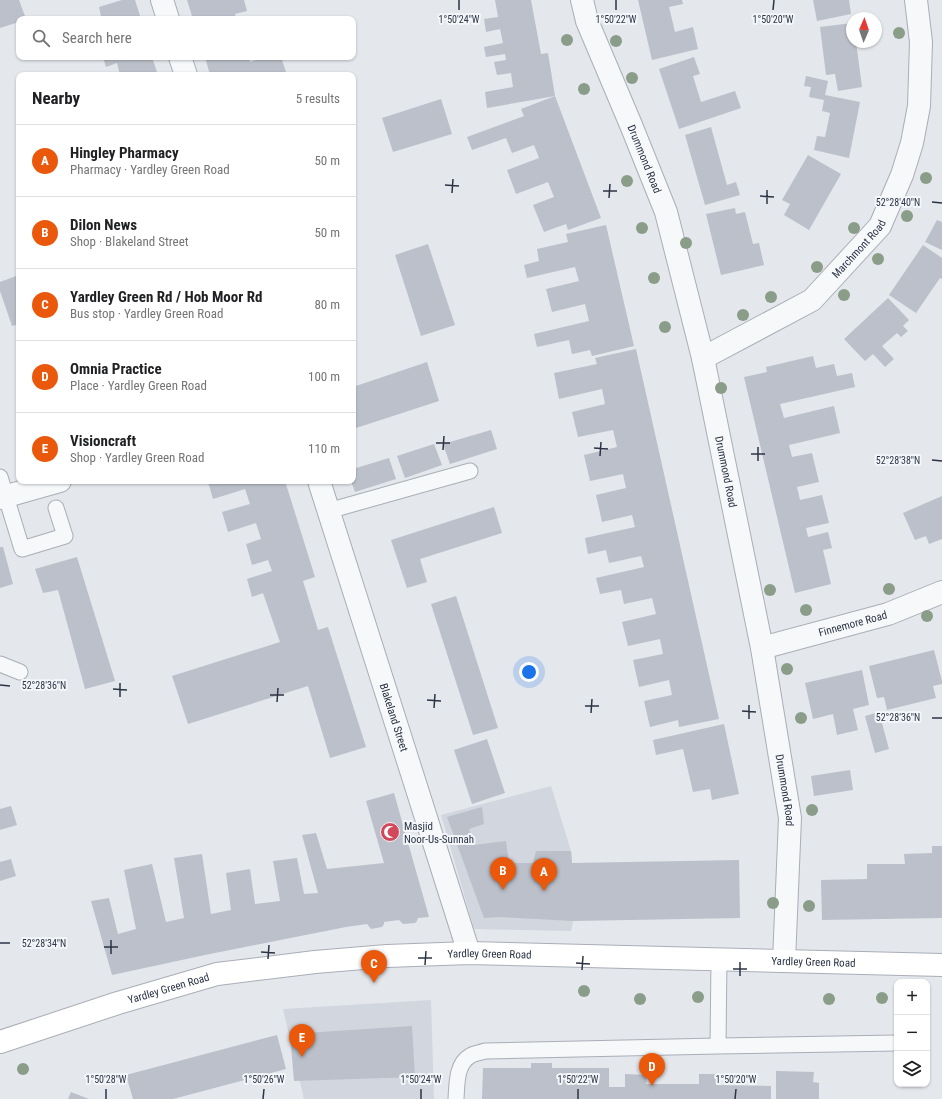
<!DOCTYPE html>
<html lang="en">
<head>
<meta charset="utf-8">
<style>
	:root { --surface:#fff; --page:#f6f6f6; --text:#202124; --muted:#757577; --line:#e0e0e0; --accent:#ea580c }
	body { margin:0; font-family:"Roboto Condensed",sans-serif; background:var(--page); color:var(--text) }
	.controls { position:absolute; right:12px; bottom:12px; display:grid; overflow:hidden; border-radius:8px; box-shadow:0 1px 3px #0004 }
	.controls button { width:36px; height:36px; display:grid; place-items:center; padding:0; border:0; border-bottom:1px solid var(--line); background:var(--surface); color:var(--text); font:20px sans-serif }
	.compass { position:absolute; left:846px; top:12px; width:36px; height:36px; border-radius:50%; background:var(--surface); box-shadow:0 1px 3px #0004; rotate:2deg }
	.you { position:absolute; left:529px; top:672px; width:14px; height:14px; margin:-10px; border:3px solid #fff; border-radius:50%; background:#1a73e8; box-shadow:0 0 0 6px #1a73e833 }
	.badge { display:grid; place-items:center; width:26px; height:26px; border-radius:50%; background:var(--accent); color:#fff; font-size:13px; font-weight:700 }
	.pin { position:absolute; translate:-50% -33px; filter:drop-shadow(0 1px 2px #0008) }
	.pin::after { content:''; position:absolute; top:21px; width:14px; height:12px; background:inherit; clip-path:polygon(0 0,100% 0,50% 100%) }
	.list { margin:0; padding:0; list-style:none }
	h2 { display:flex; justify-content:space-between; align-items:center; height:52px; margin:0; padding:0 16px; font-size:17px }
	h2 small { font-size:13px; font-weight:400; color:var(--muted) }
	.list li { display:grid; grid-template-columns:26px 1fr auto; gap:12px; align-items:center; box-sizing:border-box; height:72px; padding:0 16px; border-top:1px solid var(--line) }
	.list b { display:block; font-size:15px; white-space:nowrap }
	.list p { margin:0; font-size:13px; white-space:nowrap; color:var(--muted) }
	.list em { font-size:13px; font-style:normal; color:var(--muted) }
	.icon { flex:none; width:22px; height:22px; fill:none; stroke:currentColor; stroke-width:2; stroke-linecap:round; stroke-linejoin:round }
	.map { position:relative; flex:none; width:942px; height:1099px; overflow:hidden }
	.search { position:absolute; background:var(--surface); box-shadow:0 1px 3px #0004; left:16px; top:16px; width:340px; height:44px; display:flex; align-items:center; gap:10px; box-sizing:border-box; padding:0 14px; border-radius:8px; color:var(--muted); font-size:15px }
	.panel { position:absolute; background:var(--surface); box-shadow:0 1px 3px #0004; left:16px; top:72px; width:340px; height:412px; border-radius:8px }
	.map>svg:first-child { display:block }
	.built { fill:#d2d6de }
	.building { fill:#bbc0ca }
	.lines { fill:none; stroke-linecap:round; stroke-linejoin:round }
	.lane-casing { stroke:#a9aeb7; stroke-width:17 }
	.street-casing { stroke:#a9aeb7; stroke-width:24 }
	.secondary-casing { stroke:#a9aeb7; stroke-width:24 }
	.lane { stroke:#f7f8fa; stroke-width:15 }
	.street { stroke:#f7f8fa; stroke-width:22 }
	.secondary { stroke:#fff; stroke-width:22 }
	.tree { fill:#899d89 }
	.ticks { fill:none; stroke:#2b3445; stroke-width:1.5 }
	.labels { text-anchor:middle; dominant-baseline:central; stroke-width:4; stroke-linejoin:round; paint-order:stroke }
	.street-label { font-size:11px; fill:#2b3445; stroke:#f4f6f9 }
	.poi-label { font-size:11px; fill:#2b3445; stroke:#f4f6f9; text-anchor:start }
	.ticks-label { font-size:10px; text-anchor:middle; fill:#2b3445; stroke:#f4f6f9; stroke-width:4; stroke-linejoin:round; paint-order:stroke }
</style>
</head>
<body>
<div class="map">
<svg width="942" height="1099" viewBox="0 0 942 1099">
	<rect width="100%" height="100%" fill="#e4e7ec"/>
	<!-- built -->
	<path class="built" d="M551 786 571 851 572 863 573 921 571 931 474 929 441 815Z
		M431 1000 434 1099H304L283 1009Z"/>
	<!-- building -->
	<path class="building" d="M0 0H19L26 19H19V22L0 28Z
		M122 0H135L141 19H93L101 16 99 7Z
		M187 0H244L247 11 235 14 236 19H193Z
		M495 0H531L541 54 548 53 555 96 487 108 485 92 513 87 511 73 497 75 494 62 506 60 505 54 486 57 484 47 503 43 500 29 486 32 484 19 498 17Z
		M638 0H682L683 4 669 7 675 32 693 27 698 49 652 60Z
		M813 0H849L851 14 817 21Z
		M852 23V42H856L862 87 838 91 835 74 826 75 820 27Z
		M103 57H152L158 75H120L117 63 106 67Z
		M205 57H249L250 62 265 57H281L286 72 276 75H210Z
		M694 57 700 74 693 76 701 102 735 91 741 108 679 129 659 69Z
		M806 76 828 81 825 95 860 102 849 158 814 150 817 136 825 137 830 113 822 111 824 100 809 97 811 87 804 86Z
		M555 96 601 218 568 230 566 224 544 232 533 205 554 197 548 182 516 194 507 170 539 158 534 145 512 153 506 138 472 150 467 137 524 116 521 109Z
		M441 99 452 134 393 152 382 118Z
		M711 127 727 185 736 182 740 195 705 205 685 135Z
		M808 155 841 174 809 230 784 215 790 204 782 200Z
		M735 208 736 214 745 212 753 244 759 243 764 265 721 275 706 214Z
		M937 220 942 222V250L925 242Z
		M606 225 634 346 592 356 590 350 572 354 569 340 537 347 534 334 589 321 585 304 552 312 546 289 579 281 575 267 527 278 524 265 539 261 537 249 568 242 566 234Z
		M428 244 455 325 421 336 395 255Z
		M923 245 942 258V279L940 278 916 313 889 295Z
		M19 275V324L12 326 0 291V282Z
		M888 298 909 320 903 326 908 331 901 337 897 333 882 346 894 359 885 367 873 354 865 361 844 339Z
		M636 349 719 719 679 727 678 720 650 727 644 701 672 695 669 680 639 687 633 660 663 654 660 639 628 646 622 622 656 614 652 598 624 604 621 590 600 594 596 578 644 567 641 556 609 563 606 550 588 554 585 538 635 527 632 515 602 522 596 495 626 488 623 474 590 481 584 455 617 447 613 430 578 437 572 412 605 404 602 389 559 399 554 373 597 364 595 358Z
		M813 356 816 368 834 364 837 376 852 373 855 387 780 404 784 418 834 406 840 433 789 445 792 457 812 453 819 482 797 487 800 500 822 495 829 523 806 528 808 537 828 532 832 548 823 550 831 584 795 593 744 377 767 372 766 367Z
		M427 362 439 401 353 429V387Z
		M491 430 497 449 450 464 443 444Z
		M434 444 442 465 405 478 397 456Z
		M389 458 396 479 355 492 351 481H353V469Z
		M212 481H285L315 577 303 581 318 630 328 627 366 747 330 758 308 686 188 724 172 676 280 642 263 593 252 597 247 579 272 571 268 560 252 565 246 544 261 539 256 523 228 532 222 512 250 504 245 489 213 499 208 482Z
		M942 496V539L929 544 926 536 915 540 903 513Z
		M494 507 502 533 420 559 427 582 407 588 391 540Z
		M0 547H3L13 584 0 588Z
		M77 557 115 681 85 689 58 590 43 593 35 569Z
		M456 596 498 728 473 735 431 604Z
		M934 650 942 681V684L933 686 936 698 887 710 884 697 877 698 869 666Z
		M862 670 869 705 853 709 858 730 837 735 833 714 813 719 805 683Z
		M879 712 889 749 875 753 865 716Z
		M724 724 739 794 712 800 710 789 693 792 683 749 656 755 653 740Z
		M487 739 505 793 472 804 454 750Z
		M850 770 853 790 814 796 811 776Z
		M394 793 429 917 418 918 417 921 415 923 403 924 399 920 384 922V924L382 927 371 929 367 924 346 927 205 955 112 975 91 901 109 898 118 934 136 929 124 870 152 864 166 922 184 918 174 858 202 854 211 914 231 910 226 873 250 869 255 904 280 901 273 861 297 858 304 894 318 893 302 835 316 833 327 869 384 863 366 801Z
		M11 806 17 825 0 830V809Z
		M482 807 484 824 469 829 474 845 506 841 509 863H533L536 851H571L572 863 739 860 740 918 573 921 499 917 484 918 447 817Z
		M932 846H942V918L822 920 821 880 867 879V864H905L904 854 932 853Z
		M11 859 16 876 0 881V862Z
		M412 1026 415 1077 294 1081 290 1034Z
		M277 1035 286 1069 173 1099H133L126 1075Z
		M531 1063H552V1068H609V1087H625V1074L647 1075 646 1084H699V1074H716V1085L771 1086V1099H482L483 1068H531Z
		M776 1071 814 1072 813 1082 819 1083V1099H776Z
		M71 1092 89 1099H68Z"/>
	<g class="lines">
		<!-- lane casing -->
		<g class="lane-casing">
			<path id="lane" d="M0 477 22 549 65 536 56 508
				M328 511 470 471
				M0 664 20 672
				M719 959 718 1046 897 1043
				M456 1099C457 1085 456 1064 470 1056 474 1053 480 1053 485 1051L718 1046"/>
		</g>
		<!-- street casing -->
		<g class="street-casing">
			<g id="street">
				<path d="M162 0 168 19"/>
				<path id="s1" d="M582 0 587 21 631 125 666 212 703 358 762 648 790 818 784 961"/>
				<path d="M180 57 186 75"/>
				<path id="s2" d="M703 358 812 300 880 226 902 175 912 143 919 106 921 42 916 0"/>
				<path id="s3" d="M319 481 469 953"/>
				<path d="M0 498 60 481"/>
				<path id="s4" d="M762 648 888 614 942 592"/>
			</g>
		</g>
		<!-- secondary casing -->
		<g class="secondary-casing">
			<g id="secondary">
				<path id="s5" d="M0 1042 118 1003 217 974 315 962 387 956 469 953 942 965"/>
			</g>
		</g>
		<!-- lane -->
		<use href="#lane" class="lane"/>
		<!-- street -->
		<use href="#street" class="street"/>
		<!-- secondary -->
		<use href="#secondary" class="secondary"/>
	</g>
	<!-- trees -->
	<g class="tree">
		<circle cx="899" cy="33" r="6"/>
		<circle cx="567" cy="40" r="6"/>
		<circle cx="616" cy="41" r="6"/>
		<circle cx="632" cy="78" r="6"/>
		<circle cx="584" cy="89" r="6"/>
		<circle cx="926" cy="178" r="6"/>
		<circle cx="627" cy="181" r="6"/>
		<circle cx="907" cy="216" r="6"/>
		<circle cx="642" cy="228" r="6"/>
		<circle cx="854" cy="228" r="6"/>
		<circle cx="686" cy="243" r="6"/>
		<circle cx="878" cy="259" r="6"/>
		<circle cx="817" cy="267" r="6"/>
		<circle cx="654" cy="278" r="6"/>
		<circle cx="844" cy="295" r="6"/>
		<circle cx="771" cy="297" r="6"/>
		<circle cx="743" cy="315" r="6"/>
		<circle cx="665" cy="327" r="6"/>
		<circle cx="721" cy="388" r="6"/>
		<circle cx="889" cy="589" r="6"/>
		<circle cx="770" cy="590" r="6"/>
		<circle cx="806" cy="610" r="6"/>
		<circle cx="927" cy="616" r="6"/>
		<circle cx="787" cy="669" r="6"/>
		<circle cx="801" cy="718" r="6"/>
		<circle cx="812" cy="810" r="6"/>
		<circle cx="773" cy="903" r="6"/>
		<circle cx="809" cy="906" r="6"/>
		<circle cx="584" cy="991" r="6"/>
		<circle cx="698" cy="997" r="6"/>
		<circle cx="882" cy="998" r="6"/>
		<circle cx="640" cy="999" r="6"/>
		<circle cx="829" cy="999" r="6"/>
		<circle cx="23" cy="1069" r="6"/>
	</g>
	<!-- ticks -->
	<path class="ticks" d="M459 10V0M616 10V0M773 10 774 0M445 185 459 186M603 191H617M452 193 453 179M760 196 774 197M609 198 610 184M932 202 942 203M767 204V190M436 443H450M594 448 608 449M443 450 444 436M751 454H765M600 456 601 442M932 460 942 461M758 461V447M0 685 10 686M113 689 127 690M270 695H284M120 697V683M427 700 441 701M277 702 278 688M585 706H599M434 708 435 694M742 711 756 712M591 713 592 699M932 718H942M749 719V705M0 943H10M104 947H118M261 952 275 953M111 954V940M418 958H432M268 959 269 945M576 963 590 964M425 965 426 951M733 969H747M582 970 583 956M740 976V962M106 1099V1089M263 1099 264 1089M421 1099V1089M578 1099V1089M735 1099 736 1089"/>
	<!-- icons -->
	<defs>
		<g id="mosque-disc" transform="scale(1)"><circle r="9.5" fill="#d1495b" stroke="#f4f6f9"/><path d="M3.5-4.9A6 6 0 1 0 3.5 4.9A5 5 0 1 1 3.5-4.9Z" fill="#fff"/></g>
	</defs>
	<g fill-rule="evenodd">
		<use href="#mosque-disc" x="390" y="832"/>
	</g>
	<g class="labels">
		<!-- street labels -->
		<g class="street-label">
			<text stroke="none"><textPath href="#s1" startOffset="171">Drummond Road</textPath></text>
			<text stroke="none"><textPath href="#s2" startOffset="193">Marchmont Road</textPath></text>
			<text stroke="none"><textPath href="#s1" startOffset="495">Drummond Road</textPath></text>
			<text stroke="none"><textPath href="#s4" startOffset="94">Finnemore Road</textPath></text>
			<text stroke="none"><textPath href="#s3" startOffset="248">Blakeland Street</textPath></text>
			<text stroke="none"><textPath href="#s1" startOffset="819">Drummond Road</textPath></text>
			<text stroke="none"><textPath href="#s5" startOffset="501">Yardley Green Road</textPath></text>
			<text stroke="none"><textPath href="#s5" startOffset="825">Yardley Green Road</textPath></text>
			<text stroke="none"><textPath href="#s5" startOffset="177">Yardley Green Road</textPath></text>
		</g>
		<!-- poi labels -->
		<g class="poi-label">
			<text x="404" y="826">Masjid<tspan x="404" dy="13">Noor-Us-Sunnah</tspan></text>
		</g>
	</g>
	<g class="ticks-label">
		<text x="459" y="23">1°50'24"W</text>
		<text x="616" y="23">1°50'22"W</text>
		<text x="773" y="23">1°50'20"W</text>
		<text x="898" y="206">52°28'40"N</text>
		<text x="898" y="464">52°28'38"N</text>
		<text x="44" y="689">52°28'36"N</text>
		<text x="898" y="721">52°28'36"N</text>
		<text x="44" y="947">52°28'34"N</text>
		<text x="106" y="1083">1°50'28"W</text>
		<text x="264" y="1083">1°50'26"W</text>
		<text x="421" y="1083">1°50'24"W</text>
		<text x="578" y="1083">1°50'22"W</text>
		<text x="736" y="1083">1°50'20"W</text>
	</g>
</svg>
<div class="controls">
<button>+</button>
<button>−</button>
<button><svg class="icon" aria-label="layers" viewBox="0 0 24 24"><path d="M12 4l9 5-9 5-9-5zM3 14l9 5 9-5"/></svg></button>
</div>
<svg class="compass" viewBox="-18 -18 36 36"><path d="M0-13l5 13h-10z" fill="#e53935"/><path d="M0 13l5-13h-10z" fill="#757577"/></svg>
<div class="you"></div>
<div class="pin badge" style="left:544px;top:891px">A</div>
<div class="pin badge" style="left:503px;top:890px">B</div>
<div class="pin badge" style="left:374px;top:983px">C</div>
<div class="pin badge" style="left:652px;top:1086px">D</div>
<div class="pin badge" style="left:302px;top:1057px">E</div>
<div class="search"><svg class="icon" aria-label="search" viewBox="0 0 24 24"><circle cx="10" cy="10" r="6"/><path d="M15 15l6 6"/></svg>Search here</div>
<section class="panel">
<h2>Nearby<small>5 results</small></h2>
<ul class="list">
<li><span class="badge">A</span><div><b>Hingley Pharmacy</b><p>Pharmacy · Yardley Green Road</p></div><em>50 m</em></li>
<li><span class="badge">B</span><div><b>Dilon News</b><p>Shop · Blakeland Street</p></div><em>50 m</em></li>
<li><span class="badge">C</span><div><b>Yardley Green Rd / Hob Moor Rd</b><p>Bus stop · Yardley Green Road</p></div><em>80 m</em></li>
<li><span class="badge">D</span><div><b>Omnia Practice</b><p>Place · Yardley Green Road</p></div><em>100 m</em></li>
<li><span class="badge">E</span><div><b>Visioncraft</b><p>Shop · Yardley Green Road</p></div><em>110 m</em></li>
</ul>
</section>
</div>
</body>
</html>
